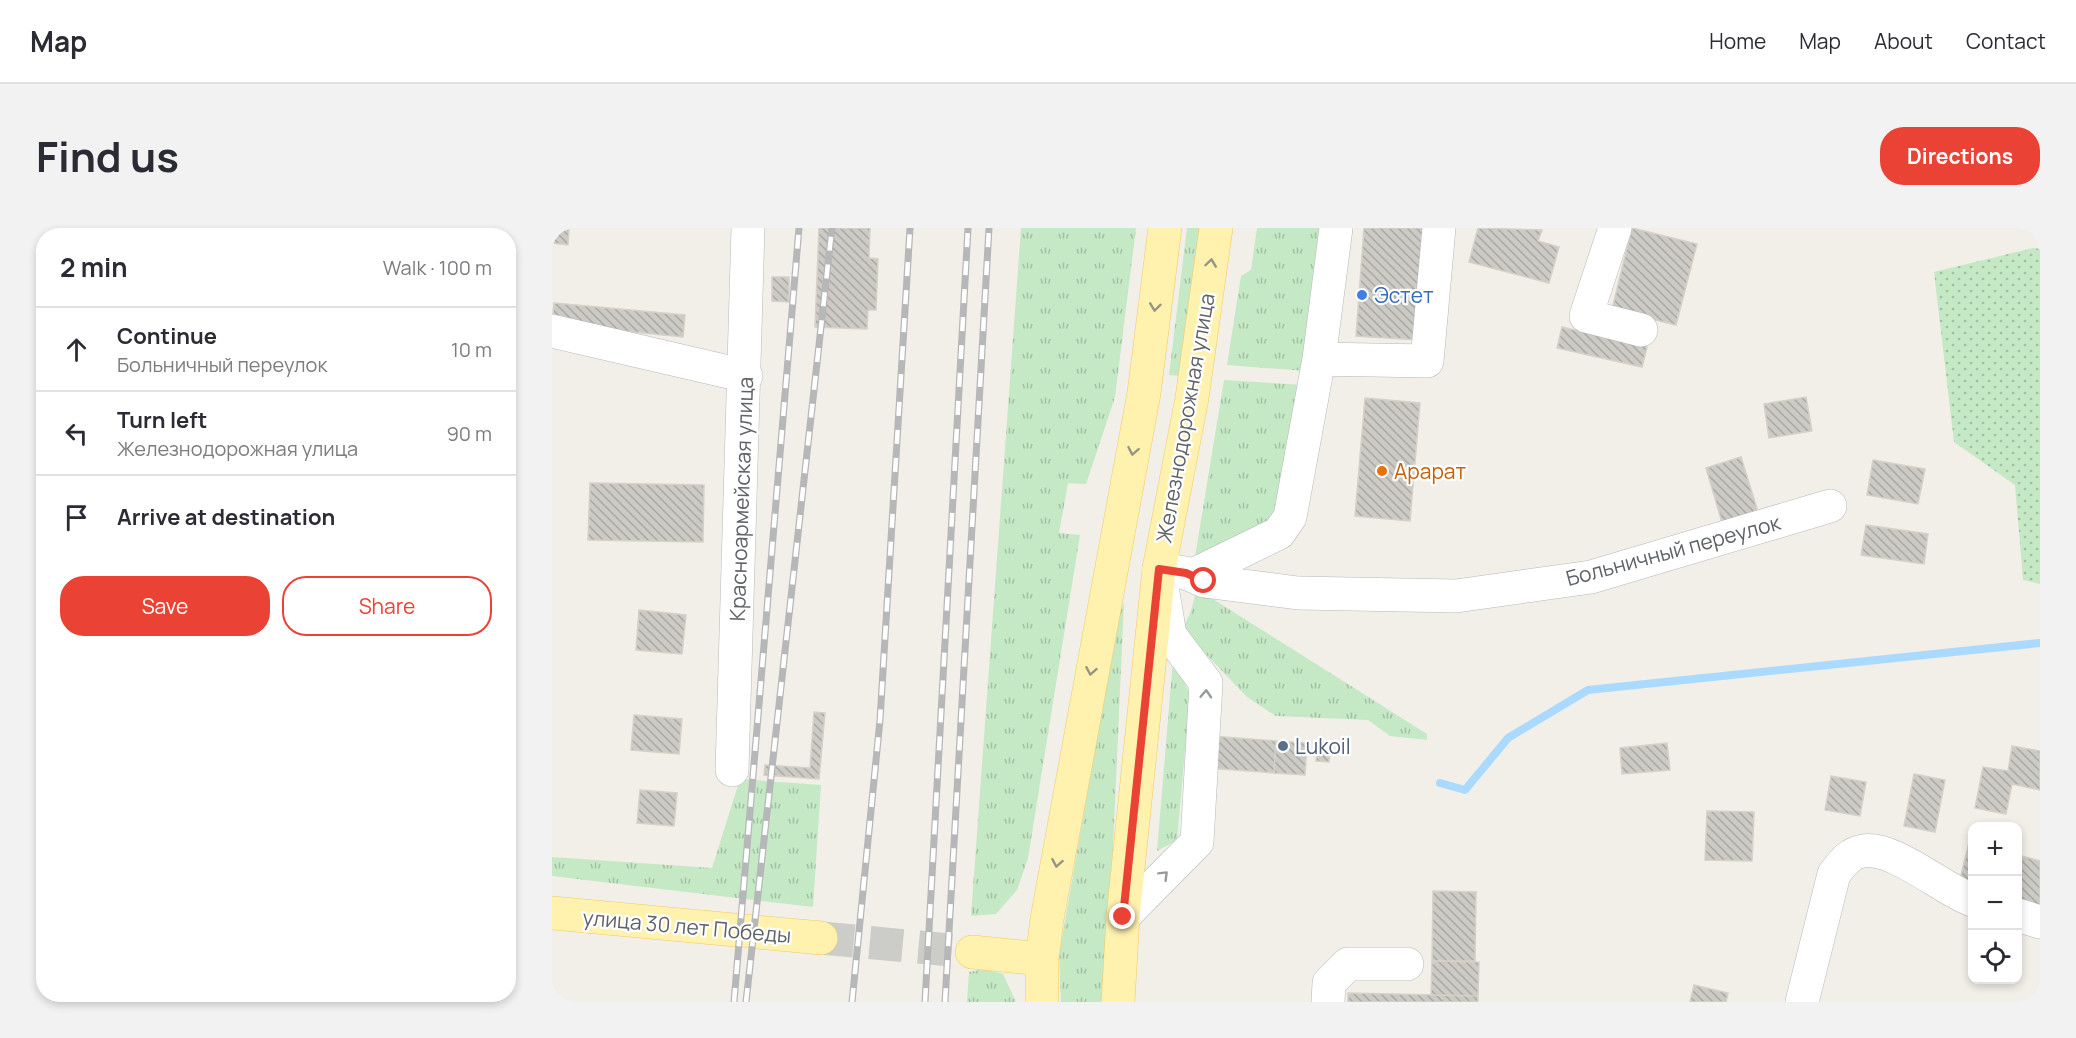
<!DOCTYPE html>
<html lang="en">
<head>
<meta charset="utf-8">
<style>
	:root { --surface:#fff; --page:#f2f2f3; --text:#2b2b33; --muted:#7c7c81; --line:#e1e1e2; --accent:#ea4335 }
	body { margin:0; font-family:Manrope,sans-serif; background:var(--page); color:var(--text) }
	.controls { position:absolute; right:18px; bottom:18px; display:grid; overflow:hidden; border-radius:12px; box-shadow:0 3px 9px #0003 }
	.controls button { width:54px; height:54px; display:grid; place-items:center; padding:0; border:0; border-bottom:2px solid var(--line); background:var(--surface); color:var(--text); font:30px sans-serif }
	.stop { position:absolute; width:18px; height:18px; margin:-14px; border:4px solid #ea4335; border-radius:50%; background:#fff }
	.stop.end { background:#ea4335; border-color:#fff; box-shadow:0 2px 6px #0008 }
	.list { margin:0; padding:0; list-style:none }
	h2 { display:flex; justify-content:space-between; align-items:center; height:78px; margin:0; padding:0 24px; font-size:26px }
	h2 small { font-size:20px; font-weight:400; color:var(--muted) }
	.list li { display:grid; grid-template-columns:39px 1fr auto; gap:18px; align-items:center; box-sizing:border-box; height:84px; padding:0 24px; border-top:2px solid var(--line) }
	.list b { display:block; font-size:22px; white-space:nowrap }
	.list p { margin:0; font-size:20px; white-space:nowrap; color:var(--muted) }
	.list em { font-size:20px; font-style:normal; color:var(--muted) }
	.actions { display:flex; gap:12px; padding:18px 24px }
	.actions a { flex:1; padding:14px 0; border:2px solid var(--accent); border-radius:24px; text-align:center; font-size:21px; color:var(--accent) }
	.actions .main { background:var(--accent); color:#fff }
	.icon { flex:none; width:33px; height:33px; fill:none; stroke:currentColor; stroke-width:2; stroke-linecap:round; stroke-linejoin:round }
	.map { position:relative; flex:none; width:1488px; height:774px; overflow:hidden; border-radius:24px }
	header { display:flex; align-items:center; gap:36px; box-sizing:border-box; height:84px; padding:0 30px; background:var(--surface); border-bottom:2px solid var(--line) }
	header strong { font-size:28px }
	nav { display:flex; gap:33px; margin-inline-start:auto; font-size:21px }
	.intro { display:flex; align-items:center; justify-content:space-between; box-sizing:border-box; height:144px; padding:0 36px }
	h1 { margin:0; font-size:42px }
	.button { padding:15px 27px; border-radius:24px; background:var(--accent); color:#fff; font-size:21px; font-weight:700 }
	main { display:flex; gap:36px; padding:0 36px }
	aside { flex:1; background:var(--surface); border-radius:24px; box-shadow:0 3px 9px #0003 }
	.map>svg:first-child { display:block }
	.grass { fill:url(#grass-tufts) }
	.garden { fill:url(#garden-dots) }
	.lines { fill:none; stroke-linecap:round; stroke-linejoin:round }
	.stream { stroke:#aadaff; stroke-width:8 }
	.building { fill:url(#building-back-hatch); stroke:#d6d1c6; stroke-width:1.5 }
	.major-tunnel { stroke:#ccccc8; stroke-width:33; stroke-dasharray:33 16; stroke-linecap:butt }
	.minor-casing { stroke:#b5b8bc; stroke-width:34 }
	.major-casing { stroke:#f2c960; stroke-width:34 }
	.minor { stroke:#fff; stroke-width:33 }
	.major { stroke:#fff2af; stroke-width:33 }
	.rail-casing { stroke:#b6b7b8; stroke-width:7 }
	.rail { stroke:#fff; stroke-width:4.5; stroke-dasharray:14; stroke-linecap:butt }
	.oneway { stroke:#979581 }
	.oneway2 { stroke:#979a9d }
	.route { stroke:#ea4335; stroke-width:8 }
	.shop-dot { fill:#3f7fe0; stroke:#fff; stroke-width:2 }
	.food-dot { fill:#e8710a; stroke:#fff; stroke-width:2 }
	.service-dot { fill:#5c6f8a; stroke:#fff; stroke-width:2 }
	.labels { text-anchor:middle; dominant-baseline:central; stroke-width:4.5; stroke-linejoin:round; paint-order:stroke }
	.shop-label { font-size:21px; fill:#366cbe; stroke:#fff; text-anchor:start }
	.street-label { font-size:21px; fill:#5f6368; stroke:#fff }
	.food-label { font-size:21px; fill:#c56008; stroke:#fff; text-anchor:start }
	.service-label { font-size:21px; fill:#4e5e75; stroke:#fff; text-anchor:start }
</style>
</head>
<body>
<header>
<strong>Map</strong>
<nav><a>Home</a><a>Map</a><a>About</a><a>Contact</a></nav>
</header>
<div class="intro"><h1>Find us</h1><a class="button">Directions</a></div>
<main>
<aside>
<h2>2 min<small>Walk · 100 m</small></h2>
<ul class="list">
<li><svg class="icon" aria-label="ahead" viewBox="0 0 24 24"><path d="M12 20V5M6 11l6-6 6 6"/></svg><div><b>Continue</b><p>Больничный переулок</p></div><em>10 m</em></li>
<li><svg class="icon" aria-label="left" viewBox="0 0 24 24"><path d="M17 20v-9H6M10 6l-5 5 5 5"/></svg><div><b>Turn left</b><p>Железнодорожная улица</p></div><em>90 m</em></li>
<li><svg class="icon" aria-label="arrive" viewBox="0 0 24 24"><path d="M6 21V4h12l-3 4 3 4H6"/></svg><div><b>Arrive at destination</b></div></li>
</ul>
<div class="actions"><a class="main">Save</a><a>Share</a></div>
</aside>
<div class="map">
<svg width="1488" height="774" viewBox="0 0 1488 774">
	<defs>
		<pattern id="grass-tufts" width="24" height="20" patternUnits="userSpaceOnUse" patternTransform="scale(1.5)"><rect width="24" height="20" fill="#c5e8c5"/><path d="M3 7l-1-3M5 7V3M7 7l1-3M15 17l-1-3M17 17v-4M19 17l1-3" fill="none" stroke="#a3c0a4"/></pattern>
		<pattern id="garden-dots" width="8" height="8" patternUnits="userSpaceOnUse" patternTransform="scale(1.5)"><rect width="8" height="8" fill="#c5e8c5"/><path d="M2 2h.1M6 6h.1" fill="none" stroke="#a3c0a4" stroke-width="1.8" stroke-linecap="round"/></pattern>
		<pattern id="building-back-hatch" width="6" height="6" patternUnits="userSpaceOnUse" patternTransform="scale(1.5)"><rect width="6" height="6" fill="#cccac5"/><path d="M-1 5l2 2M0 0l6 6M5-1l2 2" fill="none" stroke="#a9a8a4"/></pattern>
	</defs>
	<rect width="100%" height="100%" fill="#f1efe8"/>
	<!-- grass -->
	<path class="grass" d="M469 0H584L563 169 534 256 516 255 507 305 528 307 476 630 465 662 444 686 419 688Z
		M635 0H650L631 148 617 147Z
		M705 0H770L755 143 675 137 689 48 699 42Z
		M672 152 752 157 725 293 642 335Z
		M645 361 875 506V512L838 508 816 492 724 488 695 469 630 401 638 386Z
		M572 374 554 774H509L507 727 566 390Z
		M621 432 638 466 625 612 605 623Z
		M188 551 269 557 261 679 0 648V629L160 640Z
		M433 741 451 746 464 774H415L417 744Z"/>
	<!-- garden -->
	<path class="garden" d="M1481 20 1488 21V356L1471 352 1463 257 1402 214 1382 44Z"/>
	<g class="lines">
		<!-- stream -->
		<path class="stream" d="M888 555 913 562 956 510 1036 462 1488 415"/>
	</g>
	<!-- building -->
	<path class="building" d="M0 0H17L16 17 0 15Z
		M267 0H318L317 30 326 31 324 82H316L315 101 263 99Z
		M812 0H874L866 112 804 108Z
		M926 0 990 2 986 13 1007 19 997 55 917 34Z
		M1080 0 1145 16 1124 97 1060 81Z
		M220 49H237V74L220 73Z
		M2 75 133 87 131 109 0 96Z
		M1010 99 1095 119 1090 139 1005 120Z
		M1254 169 1260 203 1217 210 1212 176Z
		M813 170 868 175 858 293 803 288Z
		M1189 229 1207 287 1171 298 1154 240Z
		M1321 232 1373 241 1366 276 1315 267Z
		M38 255 152 257 151 314 36 312Z
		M1314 297 1376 306 1372 336 1309 327Z
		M87 382 134 387 130 426 84 422Z
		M262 484 273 485 267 551 212 547 213 537 258 540Z
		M82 487 130 491 127 526 79 522Z
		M659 508 724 513 722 545 656 540Z
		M724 513 755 515 753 547 722 545Z
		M1115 515 1118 542 1070 546 1068 520Z
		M1460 518 1488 523V562L1460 556 1454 586 1423 580 1431 539 1456 543Z
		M765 522 778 523 777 534 764 533Z
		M1362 546 1393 552 1383 604 1352 598Z
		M1279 548 1314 554 1308 588 1273 582Z
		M88 562 125 565 122 598 85 595Z
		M1155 583 1202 584 1200 633 1153 632Z
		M1417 615 1420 616V663L1406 659Z
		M1466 627 1488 633V679L1466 674Z
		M881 663 924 664 923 733H880Z
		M880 733 927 734 926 768 879 767Z
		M1142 757 1176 765 1174 774H1138Z
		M796 765 926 768V774H796Z"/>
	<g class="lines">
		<!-- major-tunnel -->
		<path class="major-tunnel" d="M269 710 420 724"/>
		<!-- minor casing -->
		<g class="minor-casing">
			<path id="minor" d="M1063 0 1034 88 1089 102
				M0 103 194 148
				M767 131 875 133 887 0
				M641 347 727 305 738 289 767 131 784 0
				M180 542 196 0
				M1466 687 1488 694
				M571 689 645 614 654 455 618 407 607 341 634 345 652 353 746 365 904 368 1039 349 1278 278
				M776 774 777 755 796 736H855
				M1250 774 1282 646C1290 636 1297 625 1311 623 1342 618 1390 661 1420 672"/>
		</g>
		<!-- major casing -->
		<g class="major-casing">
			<path id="major" d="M0 685 269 710
				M420 724 490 731
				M490 774V731L495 691 592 165 613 0
				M566 774 571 689 607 341 640 170 664 0"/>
		</g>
		<!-- minor -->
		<use href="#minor" class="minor"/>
		<!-- major -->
		<use href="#major" class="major"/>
		<!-- rail casing -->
		<g class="rail-casing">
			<path id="rail" d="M182 774 247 0
				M194 774 280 0
				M300 774 328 492 358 0
				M373 774 416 0
				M393 774 437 0"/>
		</g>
		<!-- rail -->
		<use href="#rail" class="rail"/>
	</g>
	<!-- one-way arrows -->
	<defs><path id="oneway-chevron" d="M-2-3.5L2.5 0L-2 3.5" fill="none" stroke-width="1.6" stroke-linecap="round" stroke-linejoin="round" transform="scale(1.5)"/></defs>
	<g class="oneway">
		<use href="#oneway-chevron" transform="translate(659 35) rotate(-82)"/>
		<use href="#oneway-chevron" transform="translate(603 79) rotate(97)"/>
		<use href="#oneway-chevron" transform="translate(581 223) rotate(101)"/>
		<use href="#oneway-chevron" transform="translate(539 443) rotate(100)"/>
		<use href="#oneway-chevron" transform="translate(505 635) rotate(100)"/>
	</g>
	<g class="oneway2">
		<use href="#oneway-chevron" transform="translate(654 466) rotate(-87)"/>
		<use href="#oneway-chevron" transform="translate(612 647) rotate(-45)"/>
	</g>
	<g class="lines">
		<!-- route -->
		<path class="route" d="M571 689 607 341 634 345 652 353"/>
	</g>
	<!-- markers -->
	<circle class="shop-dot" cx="810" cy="67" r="6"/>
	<circle class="food-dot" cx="830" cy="243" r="6"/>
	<circle class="service-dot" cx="731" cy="518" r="6"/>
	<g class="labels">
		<!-- shop labels -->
		<g class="shop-label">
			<text x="822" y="67">Эстет</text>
		</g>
		<!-- street labels -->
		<g class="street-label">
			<text transform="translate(633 190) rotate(-80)">Железнодорожная улица</text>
			<text transform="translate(189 271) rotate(-88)">Красноармейская улица</text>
			<text transform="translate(1121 322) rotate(-15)">Больничный переулок</text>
			<text transform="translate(135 698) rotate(5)">улица 30 лет Победы</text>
		</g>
		<!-- food labels -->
		<g class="food-label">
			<text x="842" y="243">Арарат</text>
		</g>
		<!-- service labels -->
		<g class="service-label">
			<text x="743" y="518">Lukoil</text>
		</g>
	</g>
</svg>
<div class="controls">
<button>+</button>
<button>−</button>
<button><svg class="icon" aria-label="locate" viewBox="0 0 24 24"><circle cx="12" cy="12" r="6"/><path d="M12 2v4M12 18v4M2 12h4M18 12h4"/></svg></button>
</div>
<div class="stop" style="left:652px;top:353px"></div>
<div class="stop end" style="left:571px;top:689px"></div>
</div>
</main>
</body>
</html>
